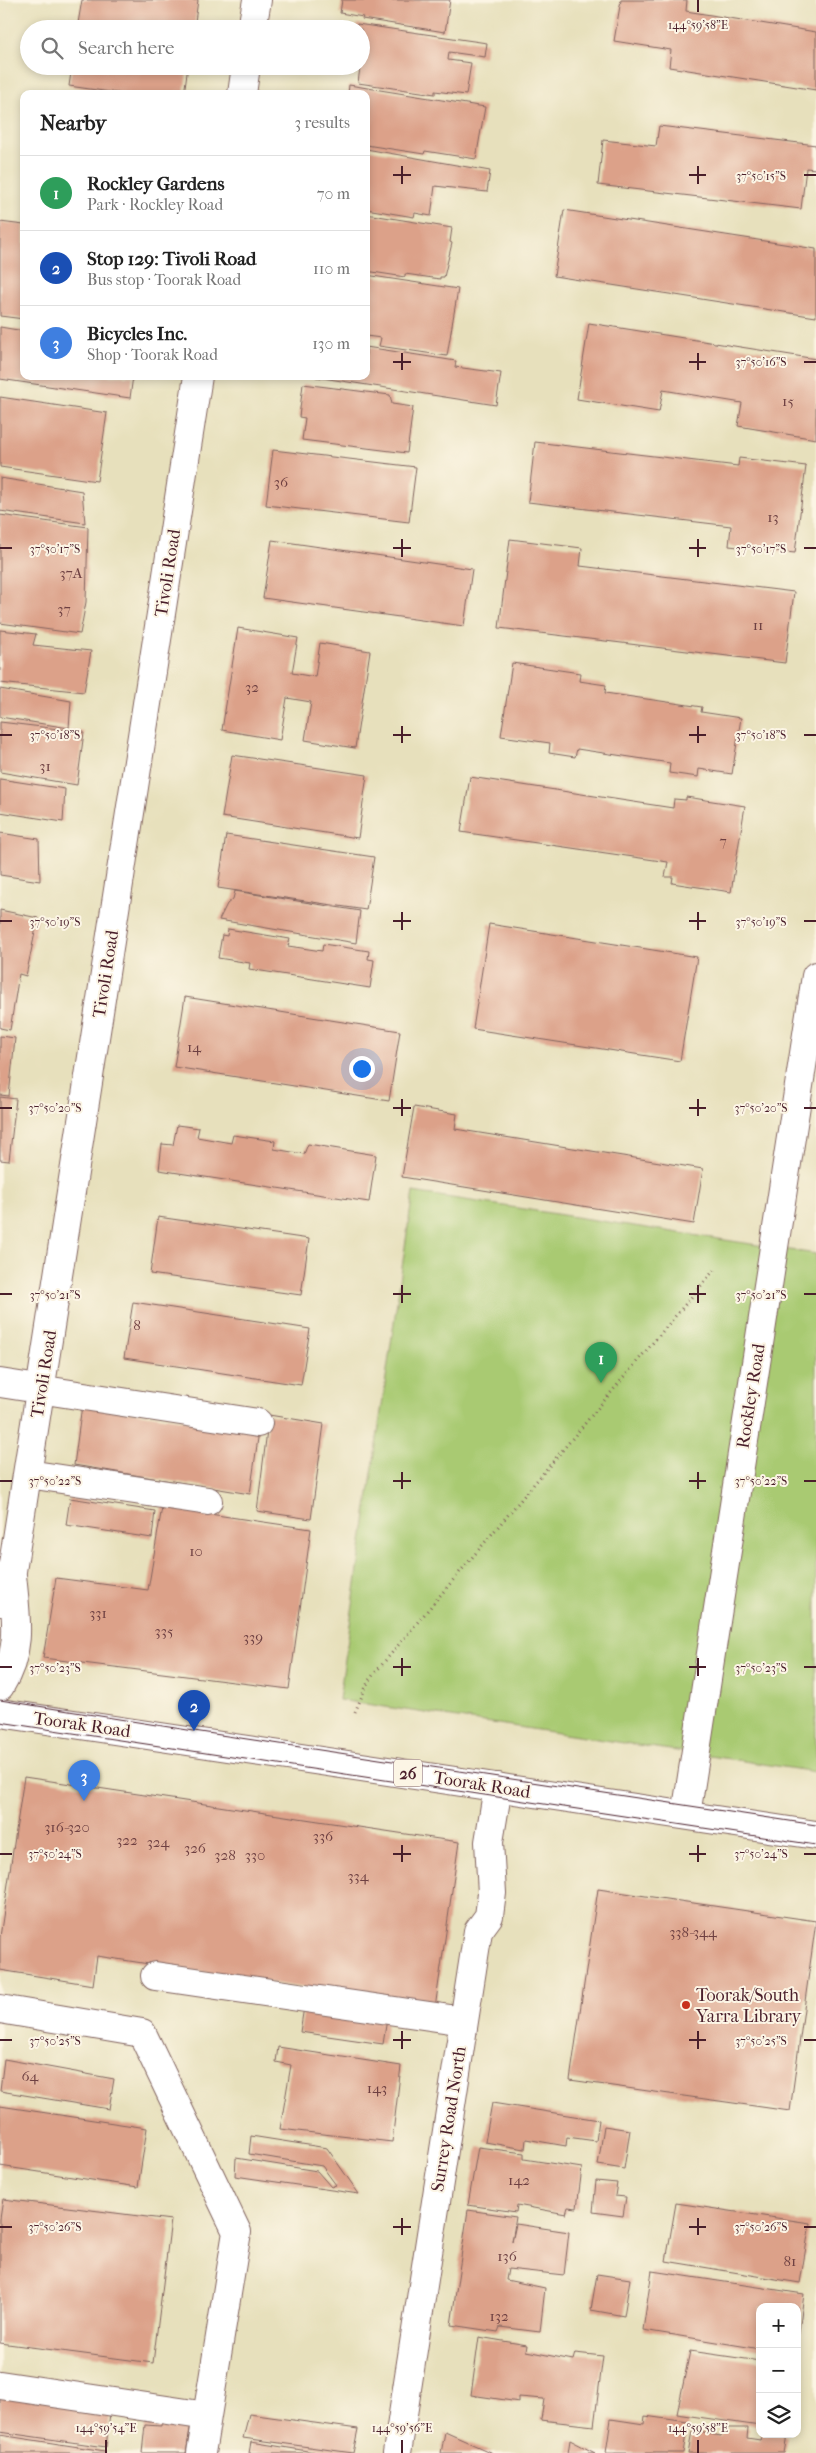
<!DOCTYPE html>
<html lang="en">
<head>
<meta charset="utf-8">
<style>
	:root { --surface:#fff; --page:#f2f2f2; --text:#222; --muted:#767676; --line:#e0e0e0; --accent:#111827 }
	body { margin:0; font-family:"IM FELL French Canon",serif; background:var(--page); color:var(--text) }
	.controls { position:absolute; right:15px; bottom:15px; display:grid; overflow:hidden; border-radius:10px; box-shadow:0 2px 8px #0003 }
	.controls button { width:45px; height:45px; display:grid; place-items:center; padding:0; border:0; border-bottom:1px solid var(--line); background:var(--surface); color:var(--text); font:25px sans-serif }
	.you { position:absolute; left:361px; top:1068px; width:18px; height:18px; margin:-12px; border:4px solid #fff; border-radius:50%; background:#1a73e8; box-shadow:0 0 0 8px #1a73e833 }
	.badge { display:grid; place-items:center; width:32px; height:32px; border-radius:50%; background:var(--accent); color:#fff; font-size:16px; font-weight:700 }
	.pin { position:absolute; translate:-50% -41px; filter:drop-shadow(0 1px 2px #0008) }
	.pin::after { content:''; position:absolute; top:26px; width:18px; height:15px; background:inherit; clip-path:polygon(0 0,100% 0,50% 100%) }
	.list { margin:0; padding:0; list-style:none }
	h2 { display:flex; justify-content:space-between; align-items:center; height:65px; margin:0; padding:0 20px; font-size:21px }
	h2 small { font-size:16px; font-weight:400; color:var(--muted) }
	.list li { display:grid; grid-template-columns:32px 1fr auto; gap:15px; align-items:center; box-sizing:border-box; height:75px; padding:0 20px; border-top:1px solid var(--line) }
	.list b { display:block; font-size:19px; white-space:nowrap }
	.list p { margin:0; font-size:16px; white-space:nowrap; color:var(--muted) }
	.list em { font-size:16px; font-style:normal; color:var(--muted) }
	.icon { flex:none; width:28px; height:28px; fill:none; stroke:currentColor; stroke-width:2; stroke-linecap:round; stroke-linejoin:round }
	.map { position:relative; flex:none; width:816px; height:2453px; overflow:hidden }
	.search { position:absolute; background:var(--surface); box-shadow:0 2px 8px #0003; left:20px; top:20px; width:350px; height:55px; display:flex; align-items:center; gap:12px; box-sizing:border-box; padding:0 18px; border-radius:28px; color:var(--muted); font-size:19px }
	.panel { position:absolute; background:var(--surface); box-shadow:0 2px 8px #0003; left:20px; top:90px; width:350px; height:290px; border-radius:10px }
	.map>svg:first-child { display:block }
	.green { fill:#a9ca72; stroke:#7a744e }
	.building { fill:#dca189 }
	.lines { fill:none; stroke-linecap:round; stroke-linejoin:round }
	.minor-casing { stroke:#81635e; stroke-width:30 }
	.major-casing { stroke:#81635e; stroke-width:30 }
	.path { stroke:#81635e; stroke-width:3; stroke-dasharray:1 4; stroke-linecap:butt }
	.minor { stroke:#fff; stroke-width:28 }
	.major { stroke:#fff; stroke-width:28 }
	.tram { stroke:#4a1f2b; stroke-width:1 }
	.ticks { fill:none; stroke:#4a1f2b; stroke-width:2 }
	.poi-dot { fill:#c8321e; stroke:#fcf5e5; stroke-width:2 }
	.labels { text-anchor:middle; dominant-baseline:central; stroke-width:4; stroke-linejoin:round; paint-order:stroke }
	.number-label { font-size:15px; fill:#6e4042 }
	.shield { fill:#fcf5e5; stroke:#7f5f63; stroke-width:1 }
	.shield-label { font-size:16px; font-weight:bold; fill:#4a1f2b }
	.street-label { font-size:18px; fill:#4a1f2b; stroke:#fcf5e5 }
	.poi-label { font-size:18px; fill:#4a1f2b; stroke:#fcf5e5; text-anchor:start }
	.ticks-label { font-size:12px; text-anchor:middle; fill:#4a1f2b; stroke:#fcf5e5; stroke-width:4; stroke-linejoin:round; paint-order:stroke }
</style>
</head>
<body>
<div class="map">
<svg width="816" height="2453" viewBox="0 0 816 2453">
	<rect width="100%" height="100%" fill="#fcf5e5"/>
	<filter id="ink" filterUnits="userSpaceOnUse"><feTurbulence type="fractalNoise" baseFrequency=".02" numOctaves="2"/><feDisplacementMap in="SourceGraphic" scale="10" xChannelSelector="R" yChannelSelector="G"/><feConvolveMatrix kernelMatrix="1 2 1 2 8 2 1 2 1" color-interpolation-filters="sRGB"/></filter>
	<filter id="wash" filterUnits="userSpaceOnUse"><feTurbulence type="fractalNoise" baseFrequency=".0096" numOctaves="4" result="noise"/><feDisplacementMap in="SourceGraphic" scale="20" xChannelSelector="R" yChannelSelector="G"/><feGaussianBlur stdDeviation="1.12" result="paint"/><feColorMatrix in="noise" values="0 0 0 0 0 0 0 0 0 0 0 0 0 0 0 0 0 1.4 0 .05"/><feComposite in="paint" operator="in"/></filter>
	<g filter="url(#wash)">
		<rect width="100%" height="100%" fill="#e7e0bc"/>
		<!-- green -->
		<path class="green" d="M413 1192 816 1254V1772L339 1700Z"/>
		<g id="blocks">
			<!-- building -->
			<path class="building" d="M82 0H198L194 29H77Z
				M342 0H450L445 32 362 19 363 17 340 13Z
				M621 0H687L686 11 816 32V90L669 67 671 50 614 41Z
				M357 24 487 43 485 57 449 52 448 60 471 63 466 95 435 91V94L358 83 362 52 361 29H356Z
				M72 66H188L184 94H124L69 86Z
				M349 85 485 107 476 159 425 151 424 154 366 145V94H348Z
				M659 126 816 145V169L806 168 801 209 598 185 603 140 656 146Z
				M366 149 490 171 487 192 435 186 431 216 415 213 414 217 366 209Z
				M564 210 816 249V317L554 276Z
				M366 214 452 228 450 242 452 243 444 277H440V279L405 274V277L366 271Z
				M0 222 24 225V319L0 316Z
				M366 275 458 289 447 356 379 346 381 338 366 336Z
				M589 323 816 359V439L738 426 742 403 663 390 659 412 577 399Z
				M0 327 24 331V376H133L130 398 0 379Z
				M366 347 456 361 455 367 501 373 496 405 316 377 366 376Z
				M303 384 390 395 392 404 413 407 407 453 302 440 305 418 299 417Z
				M0 397 107 413 97 481 0 467Z
				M535 442 738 466 739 458 806 466 795 553 729 546 731 526 528 502Z
				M273 450 416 467 409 522 266 505Z
				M0 478 82 491 85 523 0 511Z
				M0 515 88 527 86 602 80 634 0 623Z
				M510 539 582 548 580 566 794 592 785 663 499 628Z
				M272 540 472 569 464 626 263 598Z
				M238 628 298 638 292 673 315 677 320 643 370 651 355 748 305 740 311 702 287 698 280 740 222 730Z
				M0 630 36 634 33 645 91 651 84 692 0 683Z
				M512 663 580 673 579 681 606 685 605 693 702 707 701 712 741 718 732 774 699 769 698 777 669 773 670 763 577 749 575 757 549 753 550 743 501 736Z
				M0 689 71 701 69 728 0 717Z
				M0 722 84 732 77 785 0 772Z
				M232 755 367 775 358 838 222 817Z
				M470 777 673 808 674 799 686 800V797L745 806 731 892 672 883 673 877H665L668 862 461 832Z
				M0 779 65 789 63 822 0 812Z
				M0 833 39 839 40 881 0 875Z
				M226 835 374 857 366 910 218 888Z
				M235 891 360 911 356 943 219 920 227 904 233 899Z
				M0 910 38 918 26 976 19 974 10 1030 0 1028Z
				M489 924 697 957 680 1061 473 1029Z
				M228 929 290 939 288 946 322 951 323 944 369 951 368 959 374 960 370 988 249 969 250 963 218 958 222 935 227 936Z
				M185 997 400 1031 389 1101 174 1067Z
				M0 1036 15 1038 9 1096 0 1095Z
				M0 1097 16 1099 9 1161 0 1160Z
				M414 1107 457 1114 455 1129 703 1169 694 1224 402 1177Z
				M177 1125 199 1128 197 1137 231 1143 233 1135 275 1141 274 1149 304 1154 308 1144 376 1155 369 1202 159 1170 162 1144 173 1145Z
				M158 1217 309 1239 301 1295 150 1274Z
				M133 1302 310 1329 301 1385 124 1358Z
				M82 1405 259 1431 250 1494 74 1465Z
				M269 1415 324 1424 311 1519 257 1511Z
				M70 1498 155 1511 152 1538 66 1525Z
				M162 1507 311 1529 289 1689 43 1658 56 1578 148 1590Z
				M24 1777 459 1842 435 2008 97 1956 93 1985 0 1970V1937Z
				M598 1889 816 1921 790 2111 570 2080Z
				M304 2007 387 2019 383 2044 300 2032Z
				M278 2047 401 2066 392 2142 280 2129 291 2065 276 2062Z
				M4 2059 114 2079 109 2109 0 2091Z
				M492 2103 599 2120 596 2141 567 2137 566 2146 526 2139 525 2149 485 2142Z
				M0 2106 147 2128 138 2187 0 2166Z
				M604 2126 630 2130 624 2169 598 2165Z
				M251 2136 327 2148 359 2194 235 2176 236 2158 317 2171 331 2187 336 2185 322 2166 249 2154Z
				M478 2147 524 2153V2159L582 2168 577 2208 568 2207 566 2214 517 2205 516 2212 468 2205Z
				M596 2181 617 2183 615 2196 626 2197 623 2216 593 2212Z
				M3 2199 171 2220 153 2363 0 2343V2219Z
				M676 2203 810 2223 800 2283 666 2261Z
				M468 2210 516 2217 512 2242 516 2224 569 2232 564 2275 508 2269 506 2280 545 2288 540 2332 500 2327 498 2332 451 2325Z
				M652 2271 804 2294 798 2339 797 2307H760V2349L643 2330Z
				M597 2274 630 2279 624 2316 591 2310Z
				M479 2337 527 2345 526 2351 573 2360 575 2353 603 2356 594 2426 541 2420 544 2399 519 2397V2402L471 2395Z
				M690 2351 760 2361V2426L677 2414Z
				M0 2389 111 2405 106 2447 0 2432Z
				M249 2414 358 2429 353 2453 243 2438Z
				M645 2416 688 2422 683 2453H606L611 2419 644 2424Z
				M162 2418 191 2423 186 2453H142L145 2425 161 2426Z
				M723 2428H748L747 2438 760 2440 762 2434 787 2436 784 2453H688L692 2431 721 2436Z
				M445 2432 492 2453H441Z
				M0 2435 105 2451V2453H0Z
				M570 2440 595 2453H568Z
				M251 2442 314 2452V2453H249Z"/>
		</g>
	</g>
	<g filter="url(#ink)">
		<use href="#blocks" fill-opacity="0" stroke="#81635e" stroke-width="1"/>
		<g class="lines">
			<!-- minor casing -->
			<g class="minor-casing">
				<path id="minor" d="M252 29 257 0
					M242 94 246 66
					M0 1383 258 1423
					M28 1474 208 1501
					M0 1602 12 1571 198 376
					M0 1686C23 1649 16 1617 12 1575
					M686 1815 816 976
					M155 1976 464 2021
					M0 2009 142 2033 237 2232 201 2453
					M0 2385 207 2416
					M397 2453 478 1931 489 1916 492 1893 489 1842 498 1787"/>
			</g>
			<!-- major casing -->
			<g class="major-casing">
				<path id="major" d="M0 1713 816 1835"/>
			</g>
			<!-- path -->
			<path class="path" d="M355 1712 369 1680 715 1269"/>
			<!-- minor -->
			<use href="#minor" class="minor"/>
			<!-- major -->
			<use href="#major" class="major"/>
			<!-- tram -->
			<path class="tram" d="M0 1700 194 1731 816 1825
				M0 1722 816 1845"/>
		</g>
	</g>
	<!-- ticks -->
	<path class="ticks" d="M698 0V12M402 166V184M698 166V184M393 175H411M689 175H706M804 175H816M402 353V370M698 353V370M393 362H411M689 362H706M804 362H816M402 539V557M698 539V557M0 548H12M393 548H411M689 548H706M804 548H816M402 726V743M698 726V743M0 735H12M393 735H411M689 735H706M804 735H816M402 912V930M698 912V930M0 921H12M393 921H411M689 921H706M804 921H816M402 1099V1116M698 1099V1116M0 1108H12M393 1108H411M689 1108H706M804 1108H816M402 1285V1303M698 1285V1303M0 1294H12M393 1294H411M689 1294H706M804 1294H816M402 1472V1489M698 1472V1489M0 1481H12M393 1481H411M689 1481H706M804 1481H816M402 1658V1676M698 1658V1676M0 1667H12M393 1667H411M689 1667H706M804 1667H816M402 1845V1862M698 1845V1862M0 1854H12M393 1854H411M689 1854H706M804 1854H816M402 2031V2049M698 2031V2049M0 2040H12M393 2040H411M689 2040H706M804 2040H816M402 2218V2235M698 2218V2235M0 2227H12M393 2227H411M689 2227H706M804 2227H816M106 2440V2453M402 2440V2453M698 2440V2453"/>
	<!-- markers -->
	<circle class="poi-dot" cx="686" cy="2005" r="5"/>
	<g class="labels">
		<!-- number labels -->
		<g class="number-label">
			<text x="788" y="401">15</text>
			<text x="281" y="482">36</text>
			<text x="773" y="517">13</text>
			<text x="71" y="573">37A</text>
			<text x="64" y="609">37</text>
			<text x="758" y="625">11</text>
			<text x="252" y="687">32</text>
			<text x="45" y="766">31</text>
			<text x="723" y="841">7</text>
			<text x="194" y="1047">14</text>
			<text x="137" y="1325">8</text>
			<text x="196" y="1551">10</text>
			<text x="98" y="1613">331</text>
			<text x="164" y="1631">335</text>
			<text x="253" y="1637">339</text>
			<text x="67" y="1827">316-320</text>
			<text x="323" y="1836">336</text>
			<text x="127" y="1840">322</text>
			<text x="158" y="1842">324</text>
			<text x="195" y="1848">326</text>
			<text x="225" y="1855">328</text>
			<text x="255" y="1855">330</text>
			<text x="358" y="1876">334</text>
			<text x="693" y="1932">338-344</text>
			<text x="30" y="2076">64</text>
			<text x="377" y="2088">143</text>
			<text x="519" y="2180">142</text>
			<text x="507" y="2256">136</text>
			<text x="790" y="2261">81</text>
			<text x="499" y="2316">132</text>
		</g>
		<!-- shield labels -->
		<rect class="shield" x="394" y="1759.5" width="28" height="27" rx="4"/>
		<g class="shield-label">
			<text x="408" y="1773">26</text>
		</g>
		<!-- street labels -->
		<g class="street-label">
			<text transform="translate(168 573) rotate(-81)">Tivoli Road</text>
			<text transform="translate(106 974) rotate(-81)">Tivoli Road</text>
			<text transform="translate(44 1374) rotate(-81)">Tivoli Road</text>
			<text transform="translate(751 1396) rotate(-81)">Rockley Road</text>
			<text transform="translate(82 1725) rotate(8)">Toorak Road</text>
			<text transform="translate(482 1785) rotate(9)">Toorak Road</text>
			<text transform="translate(449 2119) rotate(-81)">Surrey Road North</text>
		</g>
		<!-- poi labels -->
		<g class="poi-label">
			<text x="696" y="1995">Toorak/South<tspan x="696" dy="21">Yarra Library</tspan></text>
		</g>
	</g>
	<g class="ticks-label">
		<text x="698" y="29">144°59'58"E</text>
		<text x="761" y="180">37°50'15"S</text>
		<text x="761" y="366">37°50'16"S</text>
		<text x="55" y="553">37°50'17"S</text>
		<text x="761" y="553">37°50'17"S</text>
		<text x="55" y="739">37°50'18"S</text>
		<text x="761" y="739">37°50'18"S</text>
		<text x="55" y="926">37°50'19"S</text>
		<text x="761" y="926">37°50'19"S</text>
		<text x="55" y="1112">37°50'20"S</text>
		<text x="761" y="1112">37°50'20"S</text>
		<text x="55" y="1299">37°50'21"S</text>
		<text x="761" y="1299">37°50'21"S</text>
		<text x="55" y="1485">37°50'22"S</text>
		<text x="761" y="1485">37°50'22"S</text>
		<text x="55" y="1672">37°50'23"S</text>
		<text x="761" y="1672">37°50'23"S</text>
		<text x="55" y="1858">37°50'24"S</text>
		<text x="761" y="1858">37°50'24"S</text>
		<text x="55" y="2045">37°50'25"S</text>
		<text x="761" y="2045">37°50'25"S</text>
		<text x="55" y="2231">37°50'26"S</text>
		<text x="761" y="2231">37°50'26"S</text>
		<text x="106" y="2432">144°59'54"E</text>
		<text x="402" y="2432">144°59'56"E</text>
		<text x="698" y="2432">144°59'58"E</text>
	</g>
</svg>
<div class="controls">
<button>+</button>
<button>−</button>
<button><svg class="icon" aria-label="layers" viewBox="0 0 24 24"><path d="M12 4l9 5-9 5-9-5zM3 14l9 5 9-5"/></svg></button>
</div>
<div class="you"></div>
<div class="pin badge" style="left:601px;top:1383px;background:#2e9e5b">1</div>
<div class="pin badge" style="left:194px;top:1731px;background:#1a4fb4">2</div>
<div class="pin badge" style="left:84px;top:1801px;background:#3f7fe0">3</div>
<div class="search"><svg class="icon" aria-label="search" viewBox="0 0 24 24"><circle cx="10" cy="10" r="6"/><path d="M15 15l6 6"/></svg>Search here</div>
<section class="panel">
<h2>Nearby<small>3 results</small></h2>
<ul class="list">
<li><span class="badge" style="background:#2e9e5b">1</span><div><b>Rockley Gardens</b><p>Park · Rockley Road</p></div><em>70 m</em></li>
<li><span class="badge" style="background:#1a4fb4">2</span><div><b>Stop 129: Tivoli Road</b><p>Bus stop · Toorak Road</p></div><em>110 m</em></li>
<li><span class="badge" style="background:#3f7fe0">3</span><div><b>Bicycles Inc.</b><p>Shop · Toorak Road</p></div><em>130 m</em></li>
</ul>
</section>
</div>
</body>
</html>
